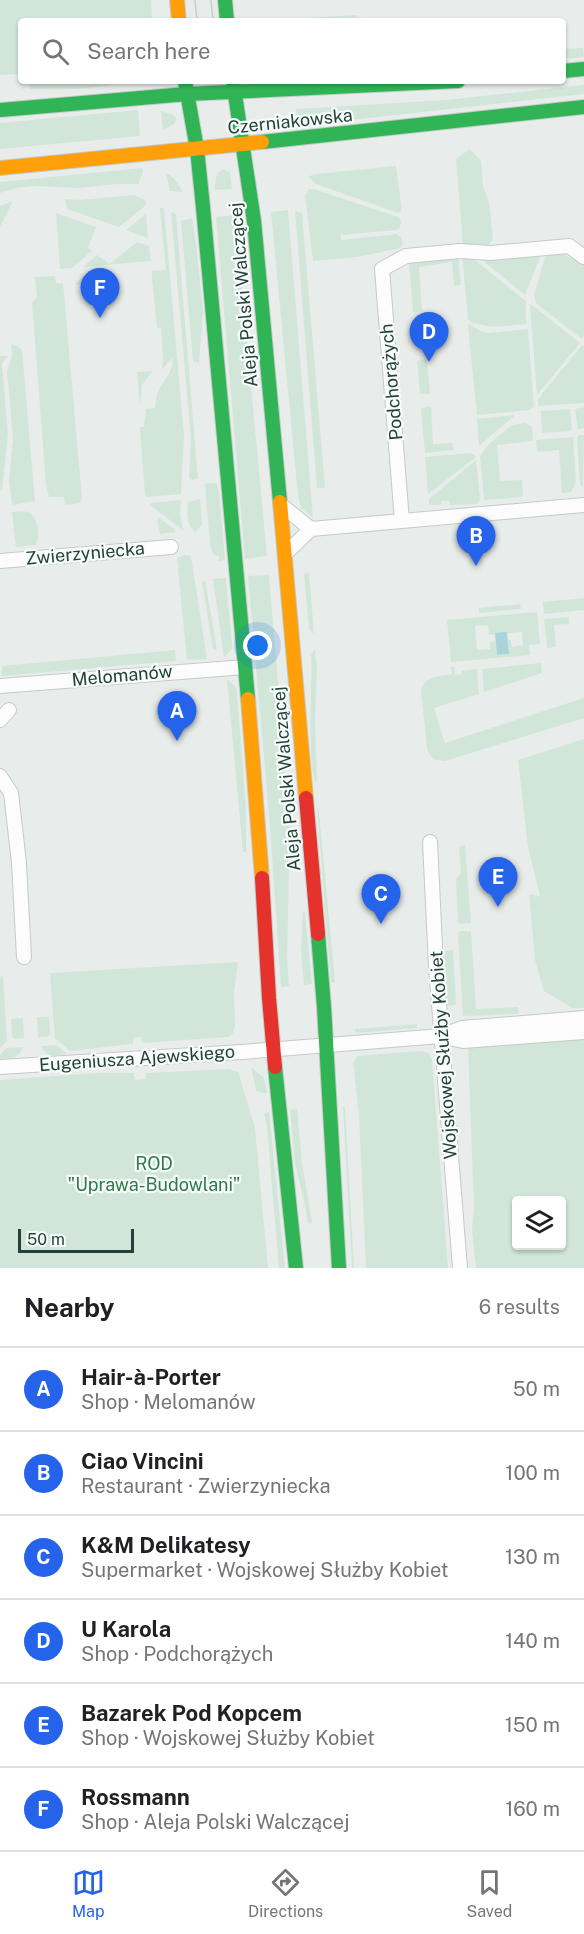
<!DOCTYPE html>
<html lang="en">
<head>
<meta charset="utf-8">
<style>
	:root { --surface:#fff; --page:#f2f2f2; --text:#202124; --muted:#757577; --line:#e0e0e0; --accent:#2563eb }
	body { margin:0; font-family:"Public Sans",sans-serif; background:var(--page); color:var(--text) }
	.controls { position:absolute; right:18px; bottom:18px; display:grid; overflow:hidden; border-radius:6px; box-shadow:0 2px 4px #0004 }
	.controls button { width:54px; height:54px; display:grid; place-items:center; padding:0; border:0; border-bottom:2px solid var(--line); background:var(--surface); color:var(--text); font:30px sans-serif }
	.scale { position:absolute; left:18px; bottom:15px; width:116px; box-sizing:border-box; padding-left:6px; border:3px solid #24423a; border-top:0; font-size:16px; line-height:21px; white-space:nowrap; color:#24423a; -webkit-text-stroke:4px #f7fbf9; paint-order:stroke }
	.you { position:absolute; left:258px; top:646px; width:21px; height:21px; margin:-15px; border:4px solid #fff; border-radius:50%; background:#1a73e8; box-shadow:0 0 0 9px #1a73e833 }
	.badge { display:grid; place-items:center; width:39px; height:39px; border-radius:50%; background:var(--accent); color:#fff; font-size:20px; font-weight:700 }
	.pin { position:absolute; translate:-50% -50px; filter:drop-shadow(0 2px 3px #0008) }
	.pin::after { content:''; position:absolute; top:32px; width:21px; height:18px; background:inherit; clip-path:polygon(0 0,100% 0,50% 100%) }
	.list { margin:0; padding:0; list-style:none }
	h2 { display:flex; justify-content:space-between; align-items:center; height:78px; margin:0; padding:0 24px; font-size:26px }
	h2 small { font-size:20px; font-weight:400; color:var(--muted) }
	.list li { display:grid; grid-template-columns:39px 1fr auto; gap:18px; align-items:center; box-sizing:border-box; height:84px; padding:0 24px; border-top:2px solid var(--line) }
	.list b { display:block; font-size:22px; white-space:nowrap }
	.list p { margin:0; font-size:20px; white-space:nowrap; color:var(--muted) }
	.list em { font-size:20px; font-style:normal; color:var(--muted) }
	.icon { flex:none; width:33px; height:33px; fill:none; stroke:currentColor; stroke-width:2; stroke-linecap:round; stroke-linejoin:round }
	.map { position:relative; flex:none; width:584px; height:1268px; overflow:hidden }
	.search { position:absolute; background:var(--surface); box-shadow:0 2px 4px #0004; left:18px; right:18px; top:18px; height:66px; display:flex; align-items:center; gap:15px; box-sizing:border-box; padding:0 21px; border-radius:6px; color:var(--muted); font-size:22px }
	.sheet { height:582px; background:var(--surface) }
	nav { display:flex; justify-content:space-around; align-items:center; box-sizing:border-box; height:84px; border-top:2px solid var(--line); background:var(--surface); font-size:16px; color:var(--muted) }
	nav a { display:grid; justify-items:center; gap:3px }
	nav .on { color:var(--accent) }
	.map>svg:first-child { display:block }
	.green { fill:#d1e6d8; fill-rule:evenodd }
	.water { fill:#a9d4db }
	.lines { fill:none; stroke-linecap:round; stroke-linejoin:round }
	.street-casing { stroke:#c5cac8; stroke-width:16 }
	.fast-casing { stroke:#c3cbc8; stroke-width:16 }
	.slow-casing { stroke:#c3cbc8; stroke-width:16 }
	.jam-casing { stroke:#c3cbc8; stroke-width:16 }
	.street { stroke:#fcfcfc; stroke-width:14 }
	.fast { stroke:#30b455; stroke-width:14 }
	.slow { stroke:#ff9f0a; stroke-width:14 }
	.jam { stroke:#e5322d; stroke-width:14 }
	.tram { stroke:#c9cdcc; stroke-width:1.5 }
	.labels { text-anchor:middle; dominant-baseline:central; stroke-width:4.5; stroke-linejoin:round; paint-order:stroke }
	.street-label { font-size:18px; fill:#24423a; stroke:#f7fbf9 }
	.park-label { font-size:18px; fill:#2d7a4b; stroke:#f7fbf9 }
</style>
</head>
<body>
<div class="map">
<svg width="584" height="1268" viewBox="0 0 584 1268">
	<rect width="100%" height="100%" fill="#e8edeb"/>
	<!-- green -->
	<path class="green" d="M0 0H151L152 21H21V74L0 75Z
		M357 15V21H292V19Z
		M583 48 584 57 563 59V49Z
		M127 81C95 90 63 90 30 89L29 82Z
		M584 85V94L297 126 296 109 446 100Z
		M138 110 140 136 0 149V123Z
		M161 111 173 115 177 119 174 124 163 130Z
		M470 149 481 161 483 186 489 202 493 239 488 246 463 245 456 159Z
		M396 166 402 211 398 213 316 184 309 178V176L316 174Z
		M143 168V172L138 184H117L79 188 34 186 17 188 0 193V182Z
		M223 169 230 173 232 189 214 190 217 174Z
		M166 173 174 178 183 192 170 191Z
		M309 189H314L398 217 401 221 400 228 397 230 341 235V240L397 234 401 237 403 244 400 248 396 249 358 257 313 261 305 195Z
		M134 195 145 200 146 205 119 227 67 209 65 199 80 200Z
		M13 201 0 227V206Z
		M160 207 164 209 184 435 181 494 147 497 145 495 140 429V427H144L146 409 155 408C156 402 156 395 159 389 165 378 174 372 172 358L162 370 163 356 161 328H157L152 277V271L166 270Z
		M288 210 313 518 301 508 298 496 271 212Z
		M295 211 302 213 325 488H317Z
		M171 212 176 214 198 479 192 480 189 477 191 439Z
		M56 213 96 227 88 248 92 251 72 268 60 269Z
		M146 214 148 238 126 230Z
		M235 215 267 556 245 559 216 217Z
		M192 218 196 243 203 311 199 363 193 361 181 221Z
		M137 242 149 246 151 261 83 267 97 255 110 264Z
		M462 253H466L526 301V324C504 326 489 330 468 320Z
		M546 254H563L584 265V336L582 339 536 303 534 295Z
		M541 255 525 295 482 260V258Z
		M458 256 461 285 454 286 452 262 419 267 422 311 413 312 409 262Z
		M55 276 56 283H63L82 498 80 503 65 505 64 497H49L46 485 32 302 37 297 35 277Z
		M104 276V282L75 285 81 278Z
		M531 304 580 343 537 395 530 307Z
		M423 319 426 346 418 347 414 321Z
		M470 325 483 332 488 333 528 329 534 406 530 410 477 415 468 326Z
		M11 344 16 345 22 350 35 501 12 505 9 480 13 439 7 371 12 356Z
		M582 345 584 346V403L538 406V399Z
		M0 356H8L2 363 8 434 2 491H0Z
		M427 359 430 394H420L417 361Z
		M152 371 142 385 140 406 137 372Z
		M431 406 433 444 452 443 454 450 425 453 421 408Z
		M584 407V428L578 429 575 409Z
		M570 409 572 428 570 431 542 433 541 411Z
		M514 415V416L479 446 477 419Z
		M525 423 532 427 533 441 497 445 500 481 522 480 523 495 522 497 484 500 480 456 489 444 512 425Z
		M579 435H584L583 488 580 485 577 438Z
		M573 437 576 482 571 492 562 493 559 450 537 452 536 440Z
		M471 453 476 457 428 494 425 457Z
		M476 460 480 499 477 504 450 505 449 501H441V505H429V499Z
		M207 483H216L219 491 225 560 219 561V556L213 555 210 544 205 485Z
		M200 499 202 525 195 532C186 523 187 514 188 502Z
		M181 500 180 515 183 530 150 505 151 503Z
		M12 512C17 512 24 511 28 512 39 517 40 536 36 545L16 547Z
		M157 516 174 529 175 532 160 534Z
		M184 555 191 556 207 659 187 660 177 558Z
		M309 573 314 634 309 629 304 574Z
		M269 575 290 826 287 957 289 986 281 987 270 826 248 576Z
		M226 578 232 644V649L224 657 213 579Z
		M205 580 217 650 213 649 202 582Z
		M541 587 543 602 584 598V610L544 614Z
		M520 604 521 609 479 613V608Z
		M537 612 540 644 529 645 530 655 451 662 447 620ZM488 625 489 635 522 632 523 645 512 647 511 640H508L509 654 497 655 496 641 490 642V649L477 650 475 626Z
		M569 617V624L554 625 556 647 547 648 544 619Z
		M175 650 176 661 2 676V666Z
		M314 650H315L317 668 315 722 317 783C306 773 313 676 311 655Z
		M541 663 542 673 484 692 482 669Z
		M451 667H454L455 675 461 674 462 671 477 669 479 694 434 708 445 743 584 698V718L445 761C436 761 430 758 427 749L421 689C426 676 439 676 452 674Z
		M227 679 235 686 237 691 246 811V852H243Z
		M584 739V1008H572L544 991 535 960 529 894 540 896 528 847 518 760Z
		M318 803 335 982 331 983 317 809Z
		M465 845 471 923 460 924 458 923 456 879 461 873 459 847Z
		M303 912H305L312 984 304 985 301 951Z
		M460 931H471L476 1009 518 1007V1014L463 1016 458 934Z
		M453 950 456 1004 455 1005 446 1006 442 954 444 951Z
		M238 962 234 992 235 1027 233 1033 228 1037 142 1043 141 1037 133 1038V1044L70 1051 55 1038 50 973Z
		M3 976 7 1041 0 1048V977Z
		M37 1017H49L50 1034 48 1037H38Z
		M23 1018 24 1038 14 1039 12 1036 11 1019Z
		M417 1024V1028L356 1033 355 1029Z
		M584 1037V1268H476L472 1229 474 1207 468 1047ZM516 1200H562V1246H516Z
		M56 1045 67 1054C56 1055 45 1058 41 1046Z
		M23 1047C19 1059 11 1058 0 1059V1055L6 1048Z
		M420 1051 428 1053 432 1059 448 1268H366L359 1116 353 1062 358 1056Z
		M251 1067 264 1078 267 1093H262L256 1090Z
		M229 1069 238 1072 255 1128 268 1268H0V1080L96 1073H134L135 1080 146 1079V1073Z
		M343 1106 345 1107 354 1268H352Z
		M297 1109 302 1162 312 1223 308 1224 305 1205 295 1163 290 1110Z
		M269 1112 285 1268H279L267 1127 264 1113Z"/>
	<!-- water -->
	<path class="water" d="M507 632 509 654 497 655 495 633Z"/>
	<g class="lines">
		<!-- street casing -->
		<g class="street-casing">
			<path id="street" d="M281 505 311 529
				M402 521 382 269 406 256 460 251 491 253 569 246 584 257
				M285 554 311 529 584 505
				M0 561 171 547
				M0 686 245 667
				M0 720 9 710
				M0 776 11 793 19 863 24 957
				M430 842 436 967 460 1268
				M441 1036 462 1028 584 1018
				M0 1067 242 1052 441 1036 463 1041 584 1032"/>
		</g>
		<!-- fast casing -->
		<g class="fast-casing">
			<path id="fast" d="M225 0 227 21
				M563 71 584 69
				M185 81 197 149 203 207 248 699
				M233 81 254 221 280 502
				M0 110 187 94 458 81
				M262 142 584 107
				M318 934 324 1007 339 1268
				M275 1067 296 1268"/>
		</g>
		<!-- slow casing -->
		<g class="slow-casing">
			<path id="slow" d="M177 0 179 21
				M0 168 262 142
				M280 502 306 798
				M248 699 262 878"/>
		</g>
		<!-- jam casing -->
		<g class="jam-casing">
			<path id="jam" d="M306 798 318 934
				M262 878 269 998 275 1067"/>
		</g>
		<!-- street -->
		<use href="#street" class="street"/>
		<!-- fast -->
		<use href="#fast" class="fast"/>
		<!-- slow -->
		<use href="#slow" class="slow"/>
		<!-- jam -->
		<use href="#jam" class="jam"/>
		<!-- tram -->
		<path class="tram" d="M195 0 197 21
			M211 0 213 21"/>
	</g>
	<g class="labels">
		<!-- street labels -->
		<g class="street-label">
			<text transform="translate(290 121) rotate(-6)">Czerniakowska</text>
			<text transform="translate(243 295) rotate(-95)">Aleja Polski Walczącej</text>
			<text transform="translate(391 382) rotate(-95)">Podchorążych</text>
			<text transform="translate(85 553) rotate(-5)">Zwierzyniecka</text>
			<text transform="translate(122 675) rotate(-5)">Melomanów</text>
			<text transform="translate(286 779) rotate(-95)">Aleja Polski Walczącej</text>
			<text transform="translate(443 1055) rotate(-94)">Wojskowej Służby Kobiet</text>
			<text transform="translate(137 1058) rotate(-4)">Eugeniusza Ajewskiego</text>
		</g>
		<!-- park labels -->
		<g class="park-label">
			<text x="154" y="1163">ROD<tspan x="154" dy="21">"Uprawa-Budowlani"</tspan></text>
		</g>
	</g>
</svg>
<div class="controls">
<button><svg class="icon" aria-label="layers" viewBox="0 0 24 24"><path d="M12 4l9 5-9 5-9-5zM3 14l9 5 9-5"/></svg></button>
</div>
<div class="scale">50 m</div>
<div class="you"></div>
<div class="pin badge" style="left:177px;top:741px">A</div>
<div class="pin badge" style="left:476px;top:566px">B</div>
<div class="pin badge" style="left:381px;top:924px">C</div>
<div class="pin badge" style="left:429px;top:362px">D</div>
<div class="pin badge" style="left:498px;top:907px">E</div>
<div class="pin badge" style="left:100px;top:318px">F</div>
<div class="search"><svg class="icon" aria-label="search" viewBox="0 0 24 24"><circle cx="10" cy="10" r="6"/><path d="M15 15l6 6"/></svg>Search here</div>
</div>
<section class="sheet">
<h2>Nearby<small>6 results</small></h2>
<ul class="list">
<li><span class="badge">A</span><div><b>Hair-à-Porter</b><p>Shop · Melomanów</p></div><em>50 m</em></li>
<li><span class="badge">B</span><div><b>Ciao Vincini</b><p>Restaurant · Zwierzyniecka</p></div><em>100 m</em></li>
<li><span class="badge">C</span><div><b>K&amp;M Delikatesy</b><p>Supermarket · Wojskowej Służby Kobiet</p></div><em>130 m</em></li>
<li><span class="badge">D</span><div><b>U Karola</b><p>Shop · Podchorążych</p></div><em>140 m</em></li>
<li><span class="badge">E</span><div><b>Bazarek Pod Kopcem</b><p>Shop · Wojskowej Służby Kobiet</p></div><em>150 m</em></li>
<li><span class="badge">F</span><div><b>Rossmann</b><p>Shop · Aleja Polski Walczącej</p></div><em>160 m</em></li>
</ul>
</section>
<nav>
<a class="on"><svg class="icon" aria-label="map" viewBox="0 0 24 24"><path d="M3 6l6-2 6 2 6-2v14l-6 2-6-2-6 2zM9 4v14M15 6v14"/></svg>Map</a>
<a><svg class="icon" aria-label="directions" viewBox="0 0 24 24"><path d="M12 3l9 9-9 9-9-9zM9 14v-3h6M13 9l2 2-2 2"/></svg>Directions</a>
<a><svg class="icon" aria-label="saved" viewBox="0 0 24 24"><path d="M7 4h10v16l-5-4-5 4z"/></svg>Saved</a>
</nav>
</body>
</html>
